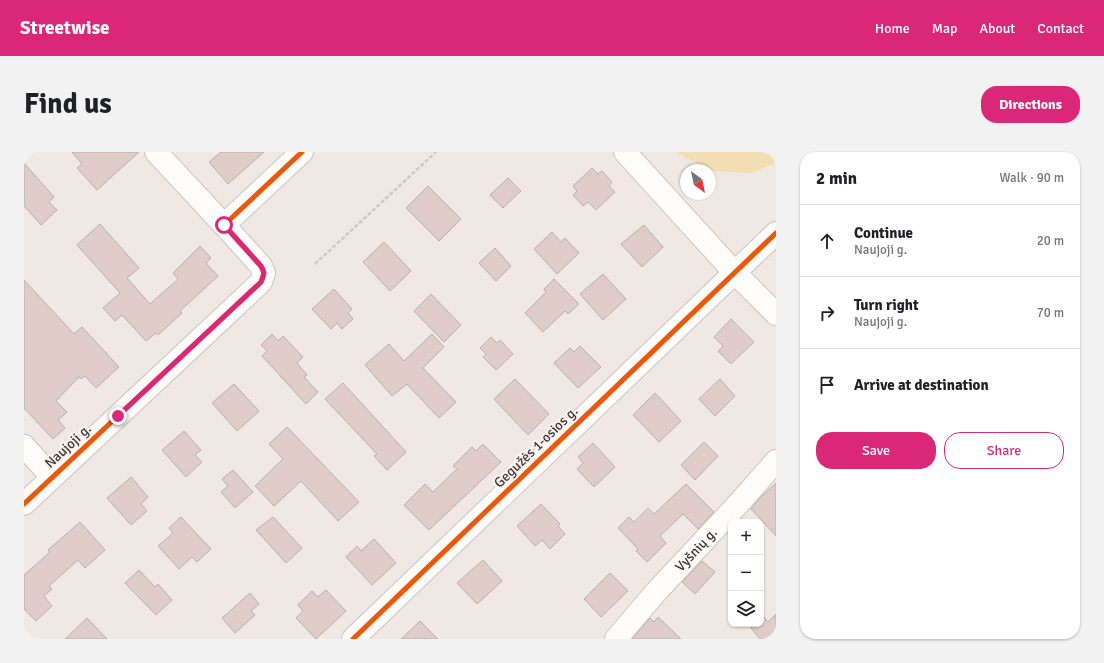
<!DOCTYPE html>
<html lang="en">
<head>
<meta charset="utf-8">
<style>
	:root { --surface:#fff; --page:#f2f2f2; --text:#202124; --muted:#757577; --line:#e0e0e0; --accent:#db2777 }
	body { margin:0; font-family:Signika,sans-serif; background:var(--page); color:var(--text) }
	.controls { position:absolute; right:12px; bottom:12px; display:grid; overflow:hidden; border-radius:8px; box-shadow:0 1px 3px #0004 }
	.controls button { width:36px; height:36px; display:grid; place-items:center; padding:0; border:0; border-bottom:1px solid var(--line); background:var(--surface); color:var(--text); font:20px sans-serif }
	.compass { position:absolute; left:656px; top:12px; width:36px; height:36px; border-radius:50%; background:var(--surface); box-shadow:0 1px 3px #0004; rotate:147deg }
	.stop { position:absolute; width:12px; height:12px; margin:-9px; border:3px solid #db2777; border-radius:50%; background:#fff }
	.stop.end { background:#db2777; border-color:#fff; box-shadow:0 1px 4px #0008 }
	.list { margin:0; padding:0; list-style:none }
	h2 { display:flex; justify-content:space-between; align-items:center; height:52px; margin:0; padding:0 16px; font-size:17px }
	h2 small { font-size:13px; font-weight:400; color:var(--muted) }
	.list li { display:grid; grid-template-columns:26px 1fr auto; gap:12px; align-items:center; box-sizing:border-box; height:72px; padding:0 16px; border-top:1px solid var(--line) }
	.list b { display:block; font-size:15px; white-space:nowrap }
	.list p { margin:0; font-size:13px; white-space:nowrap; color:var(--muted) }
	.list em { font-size:13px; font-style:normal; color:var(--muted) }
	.actions { display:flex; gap:8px; padding:12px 16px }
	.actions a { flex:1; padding:9px 0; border:1px solid var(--accent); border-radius:16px; text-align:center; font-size:14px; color:var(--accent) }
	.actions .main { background:var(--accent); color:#fff }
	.icon { flex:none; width:22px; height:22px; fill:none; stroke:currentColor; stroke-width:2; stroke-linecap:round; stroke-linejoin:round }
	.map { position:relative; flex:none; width:752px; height:487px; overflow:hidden; border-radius:16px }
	header { display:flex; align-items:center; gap:24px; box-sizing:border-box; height:56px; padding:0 20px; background:var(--accent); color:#fff }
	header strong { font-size:19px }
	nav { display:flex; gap:22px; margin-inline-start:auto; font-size:14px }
	.intro { display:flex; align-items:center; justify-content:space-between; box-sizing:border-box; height:96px; padding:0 24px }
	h1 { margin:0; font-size:28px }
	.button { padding:10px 18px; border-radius:16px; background:var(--accent); color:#fff; font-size:14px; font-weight:700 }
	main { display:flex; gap:24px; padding:0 24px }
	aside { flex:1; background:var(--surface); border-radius:16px; box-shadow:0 1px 3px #0004 }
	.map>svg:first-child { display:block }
	.green { fill:#f3deb3 }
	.building { fill:#e0ccc8; stroke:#b7b0ae }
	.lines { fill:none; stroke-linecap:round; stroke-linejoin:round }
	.minor-casing { stroke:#ccc5c2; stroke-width:24 }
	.path { stroke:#ccc9c8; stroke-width:2.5; stroke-dasharray:4 2; stroke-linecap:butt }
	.minor { stroke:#fdfcfb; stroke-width:22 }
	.cycleway-casing { stroke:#fef5f0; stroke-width:8 }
	.cycleway { stroke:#e8590c; stroke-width:5 }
	.route { stroke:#db2777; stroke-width:5 }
	.labels { text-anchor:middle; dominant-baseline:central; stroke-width:4; stroke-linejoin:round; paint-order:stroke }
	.street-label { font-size:14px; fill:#3c3633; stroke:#fef5f0 }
</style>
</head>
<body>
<header>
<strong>Streetwise</strong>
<nav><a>Home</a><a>Map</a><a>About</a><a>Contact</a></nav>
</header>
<div class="intro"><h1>Find us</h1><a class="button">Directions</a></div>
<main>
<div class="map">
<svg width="752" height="487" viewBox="0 0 752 487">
	<rect width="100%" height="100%" fill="#f0e8e4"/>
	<!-- green -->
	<path class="green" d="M652 0H752V11L727 21 686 19Z"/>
	<!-- building -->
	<path class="building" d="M48 0H115L73 38 53 16 58 12Z
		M197 0H240L204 32 185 10Z
		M0 11 30 45 25 50 33 58 17 73 0 54Z
		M568 16 574 22 578 19 588 30 585 34 591 40 572 58 564 50 559 54 549 43 553 39 549 34Z
		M484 26 497 39 479 56 466 43Z
		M404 34 437 67 415 89 382 56Z
		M76 72 115 116 103 126 126 152 154 127 149 121 176 94 187 106 182 111 194 124 156 159 158 161 134 183 132 181 122 189 98 163 91 169 79 156 96 141 53 93Z
		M620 73 639 95 618 115 597 92Z
		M528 80 537 90 541 86 555 101 533 122 510 97Z
		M360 90 387 119 366 139 339 110Z
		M471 96 487 114 472 129 455 111Z
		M579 122 602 147 579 168 556 142Z
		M530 127 555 152 544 162 541 159 519 180 501 161 522 140 520 137Z
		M0 128 50 182 58 175 95 215 72 236 61 224 57 227 55 225 32 249 43 260 34 268 41 276 29 287 0 256Z
		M310 137 328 157 324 161 329 167 318 177 313 171 307 177 288 157Z
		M407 142 437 173 420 190 390 159Z
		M707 167 730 190 707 212 694 199 699 194 690 185Z
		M248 182 254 189 259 184 279 205 273 211 283 223 280 225 294 240 282 252 238 204 243 199 237 193Z
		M408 182 420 195 399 216 432 250 415 266 383 232 368 244 341 213 365 192 380 209Z
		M467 185 473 191 476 188 489 202 472 218 459 205 462 202 456 196Z
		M556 194 577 215 554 236 530 211 546 196 550 200Z
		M491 227 525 262 504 283 470 247Z
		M696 227 711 244 691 264 675 247Z
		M319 231 382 300 363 318 350 304 353 302 301 247Z
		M210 232 235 259 213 279 188 251Z
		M631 241 657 269 635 290 609 263Z
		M263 275 335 350 314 369 277 329 250 354 231 334 259 307 245 292Z
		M160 279 177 298 171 303 178 310 162 325 138 298Z
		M680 290 694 304 671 328 657 313Z
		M569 291 591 315 570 335 553 317 559 311 554 305Z
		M459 292 477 310 405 378 380 353 401 332 409 340 433 317 429 314 448 295 452 299Z
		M209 318 229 340 211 356 197 340 204 334 198 327Z
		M107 325 124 345 117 352 123 359 107 373 83 346Z
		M752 331V384L727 357 738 344Z
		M662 332 690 360 674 377 659 362 636 384 642 391 623 410 612 399 614 397 594 376 605 365 610 370 624 356 630 362Z
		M517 352 536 372 534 374 541 382 526 397 518 388 511 394 493 374Z
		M157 365 187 397 173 410 168 405 155 417 134 394 149 381 145 376Z
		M249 365 278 396 262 411 232 378Z
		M56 370 81 398 61 416 54 408 25 434 28 437 20 444 28 454 12 469 0 457V423L26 400 24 398Z
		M350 387 372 411 348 433 322 405 333 394 337 399Z
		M459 408 478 429 453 452 433 431Z
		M678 409 691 420 671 442 658 430Z
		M115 418 131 435 134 432 148 448 132 463 101 431Z
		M586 421 604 439 577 465 560 447Z
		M302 438 322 459 292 487 272 466 279 459 274 453 288 439 294 445Z
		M226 441 235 452 227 459 231 463 211 481 198 466Z
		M752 462V487H736L727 476 731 472H737V467L740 465 744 470Z
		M634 465 657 487H608L626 466 630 470Z
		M63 466 83 487H41Z
		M396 469 414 487H377Z"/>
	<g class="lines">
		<!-- minor casing -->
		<g class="minor-casing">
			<g id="minor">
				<path d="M132 0 200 73"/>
				<path d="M601 0 711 121 752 162"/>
				<path d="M0 294 28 325"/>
				<path d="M0 352 237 130 240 121 237 114 200 73 278 0"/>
				<path d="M329 487 752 81"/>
				<path id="s1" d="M592 487 632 440 716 350 752 309"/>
			</g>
		</g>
		<!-- path -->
		<path class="path" d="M291 112 412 0"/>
		<!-- minor -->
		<use href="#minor" class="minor"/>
		<!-- cycleway casing -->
		<g class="cycleway-casing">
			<path id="cycleway" d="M0 352 237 130 240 121 237 114 200 73 278 0
				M329 487 752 81"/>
		</g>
		<!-- cycleway -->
		<use href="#cycleway" class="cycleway"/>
	</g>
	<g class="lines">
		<!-- route -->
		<path class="route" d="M94 264 237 130C240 124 241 120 237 114L200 73"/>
	</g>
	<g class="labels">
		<!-- street labels -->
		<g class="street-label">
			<text transform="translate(44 294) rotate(-43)">Naujoji g.</text>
			<text transform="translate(512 295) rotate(-44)">Gegužės 1-osios g.</text>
			<text stroke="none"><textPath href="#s1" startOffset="120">Vyšnių g.</textPath></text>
		</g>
	</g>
</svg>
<div class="controls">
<button>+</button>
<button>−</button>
<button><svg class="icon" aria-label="layers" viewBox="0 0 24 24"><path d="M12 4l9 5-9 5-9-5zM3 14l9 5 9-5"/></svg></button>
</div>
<svg class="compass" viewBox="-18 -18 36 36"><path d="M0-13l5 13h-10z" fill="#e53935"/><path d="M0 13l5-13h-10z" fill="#757577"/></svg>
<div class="stop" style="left:200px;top:73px"></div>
<div class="stop end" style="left:94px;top:264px"></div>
</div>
<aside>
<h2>2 min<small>Walk · 90 m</small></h2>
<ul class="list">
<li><svg class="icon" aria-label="ahead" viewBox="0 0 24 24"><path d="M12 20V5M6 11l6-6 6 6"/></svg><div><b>Continue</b><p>Naujoji g.</p></div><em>20 m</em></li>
<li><svg class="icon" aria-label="right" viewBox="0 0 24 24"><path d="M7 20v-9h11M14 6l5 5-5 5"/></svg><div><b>Turn right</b><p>Naujoji g.</p></div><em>70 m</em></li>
<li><svg class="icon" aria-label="arrive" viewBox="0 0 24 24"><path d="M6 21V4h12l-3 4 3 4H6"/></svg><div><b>Arrive at destination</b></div></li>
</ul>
<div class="actions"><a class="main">Save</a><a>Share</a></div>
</aside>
</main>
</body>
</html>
